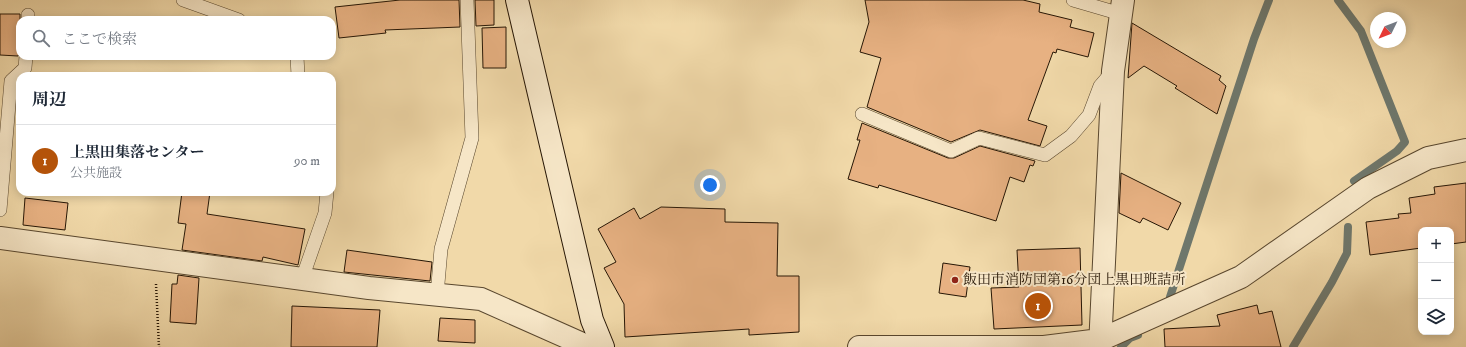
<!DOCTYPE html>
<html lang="ja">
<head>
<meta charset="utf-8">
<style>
	:root { --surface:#fff; --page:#f6f6f7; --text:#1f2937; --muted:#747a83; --line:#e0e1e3; --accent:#b45309 }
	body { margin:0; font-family:"IM FELL DW Pica","Noto Serif JP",serif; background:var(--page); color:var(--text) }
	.controls { position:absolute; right:12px; bottom:12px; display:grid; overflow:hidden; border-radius:8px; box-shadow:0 2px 10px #0003 }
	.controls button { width:36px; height:36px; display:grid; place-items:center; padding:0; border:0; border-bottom:1px solid var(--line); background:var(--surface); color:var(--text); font:20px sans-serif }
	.compass { position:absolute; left:1370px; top:12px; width:36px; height:36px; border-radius:50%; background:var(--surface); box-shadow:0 2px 10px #0003; rotate:227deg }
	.you { position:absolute; left:710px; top:185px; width:14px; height:14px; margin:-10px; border:3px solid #fff; border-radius:50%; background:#1a73e8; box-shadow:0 0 0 6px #1a73e833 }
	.badge { display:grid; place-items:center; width:26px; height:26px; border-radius:50%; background:var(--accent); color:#fff; font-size:13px; font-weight:700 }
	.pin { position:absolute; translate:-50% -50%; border:2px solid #fff; box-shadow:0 1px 4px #0006 }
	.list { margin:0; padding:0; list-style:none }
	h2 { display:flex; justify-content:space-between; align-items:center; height:52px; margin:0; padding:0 16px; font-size:17px }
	h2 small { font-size:13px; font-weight:400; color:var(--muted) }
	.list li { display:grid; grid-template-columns:26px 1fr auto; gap:12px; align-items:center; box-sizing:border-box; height:72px; padding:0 16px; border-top:1px solid var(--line) }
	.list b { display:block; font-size:15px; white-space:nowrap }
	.list p { margin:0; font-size:13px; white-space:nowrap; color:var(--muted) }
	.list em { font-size:13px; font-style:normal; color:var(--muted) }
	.icon { flex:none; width:22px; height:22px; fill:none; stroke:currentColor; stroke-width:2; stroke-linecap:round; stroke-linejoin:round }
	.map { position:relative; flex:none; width:1466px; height:347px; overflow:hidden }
	.search { position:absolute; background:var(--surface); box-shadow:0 2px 10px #0003; left:16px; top:16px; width:320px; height:44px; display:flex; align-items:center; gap:10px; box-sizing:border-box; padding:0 14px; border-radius:12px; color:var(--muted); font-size:15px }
	.panel { position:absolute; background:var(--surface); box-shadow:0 2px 10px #0003; left:16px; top:72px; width:320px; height:124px; border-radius:12px }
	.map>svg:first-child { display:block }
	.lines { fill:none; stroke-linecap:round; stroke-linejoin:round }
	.stream { stroke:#6e776c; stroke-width:8 }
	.building { fill:#e7b182; stroke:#261605 }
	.lane-casing { stroke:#59472e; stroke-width:14 }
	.street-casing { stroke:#59472e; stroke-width:24 }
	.secondary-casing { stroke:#261605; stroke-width:24 }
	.path { stroke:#261605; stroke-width:2.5; stroke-dasharray:1 2; stroke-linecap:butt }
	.lane { stroke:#f6e6c7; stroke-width:13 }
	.street { stroke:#f6e6c7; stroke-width:22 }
	.secondary { stroke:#f6e6c7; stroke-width:22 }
	.poi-dot { fill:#8f2418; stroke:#f6e6c7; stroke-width:1.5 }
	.labels { text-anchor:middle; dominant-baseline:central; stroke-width:4; stroke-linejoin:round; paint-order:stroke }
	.poi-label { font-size:14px; fill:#261605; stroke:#f6e6c7; text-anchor:start }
</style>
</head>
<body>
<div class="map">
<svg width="1466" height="347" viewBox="0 0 1466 347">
	<rect width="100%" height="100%" fill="#f1d9a9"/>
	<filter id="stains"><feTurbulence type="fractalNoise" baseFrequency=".005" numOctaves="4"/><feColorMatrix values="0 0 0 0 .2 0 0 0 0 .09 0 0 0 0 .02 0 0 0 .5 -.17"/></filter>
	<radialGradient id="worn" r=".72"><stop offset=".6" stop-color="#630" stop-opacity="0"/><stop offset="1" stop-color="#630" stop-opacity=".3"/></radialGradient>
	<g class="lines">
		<!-- stream -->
		<path class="stream" d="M1338 0 1361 31 1405 142 1397 151 1354 181
			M1170 297 1254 39 1269 0
			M1121 347 1130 338 1138 335
			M1293 347 1332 282 1347 253 1348 227"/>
	</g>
	<!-- building -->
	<path class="building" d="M400 0H459L460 27 385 30 386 33 339 38 335 7Z
		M475 0H494V25L476 26Z
		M865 0H1023L1040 4 1039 12 1072 20 1070 27 1094 33 1088 57 1057 49 1056 53 1053 52 1028 120 1047 126 1040 146 980 130 951 142 867 107 881 58 860 52 869 22Z
		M0 14H20V51L18 56 0 55Z
		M1132 23 1221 76 1219 80 1226 86 1217 114 1175 88 1177 86 1144 66 1128 78Z
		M506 27V68H483L482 28Z
		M862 123 948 158H954L980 146 1035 161 1033 166 1030 165 1024 182 1010 177 996 221 879 185 878 188 848 179 860 140H857Z
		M1121 173 1181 203 1168 230 1143 218 1140 223 1119 213Z
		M1466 183V242L1451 244V230H1421V248L1370 255 1366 222 1399 218 1398 214 1411 213 1409 198 1435 194 1434 187Z
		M182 192H210L207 214 305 229 298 265 263 257 262 261 182 250 186 224 178 223Z
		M25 198 68 203 65 230 23 225Z
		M661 207 725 209V222L778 223 777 276H799V332L749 335V329L625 337 624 304 604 268 616 262 598 229 634 208 640 219Z
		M1080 248 1082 325 994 329 991 288 1019 287 1017 250Z
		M347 250 432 262 430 281 344 272Z
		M943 263 970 267 966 297 939 293Z
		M178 275 199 278 196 324 170 322 172 284H177Z
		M1257 305 1259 314 1272 311 1281 347H1165L1164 329 1220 326 1217 315Z
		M292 306 380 310 377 347H291Z
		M440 318 475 320V343L438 341Z"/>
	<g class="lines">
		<!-- lane casing -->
		<g class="lane-casing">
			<path id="lane" d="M183 0 239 20
				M1073 0 1121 14
				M28 20V15
				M297 56 298 76
				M862 114 951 151 979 138 1045 155 1071 136 1089 115 1100 86 1113 71
				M0 210 11 81 25 68 26 56
				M302 279 325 213 327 192
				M437 295 441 249 472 138 467 0"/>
		</g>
		<!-- street casing -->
		<g class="street-casing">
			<path id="street" d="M0 238 369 288 481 299 589 347
				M859 347H1044L1100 340 1241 277 1368 188 1428 158 1466 150
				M1100 347 1113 71 1123 0"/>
		</g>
		<!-- secondary casing -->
		<g class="secondary-casing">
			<path id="secondary" d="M517 0 592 320 603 347"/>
		</g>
		<!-- path -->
		<path class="path" d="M156 284 159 347"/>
		<!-- lane -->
		<use href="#lane" class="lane"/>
		<!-- street -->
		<use href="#street" class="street"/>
		<!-- secondary -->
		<use href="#secondary" class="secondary"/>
	</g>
	<!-- markers -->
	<circle class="poi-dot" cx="955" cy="280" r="4"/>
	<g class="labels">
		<!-- poi labels -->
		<g class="poi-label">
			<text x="963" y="280">飯田市消防団第16分団上黒田班詰所</text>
		</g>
	</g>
	<rect width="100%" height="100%" filter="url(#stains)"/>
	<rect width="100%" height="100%" fill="url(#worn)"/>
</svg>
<div class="controls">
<button>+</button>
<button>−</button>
<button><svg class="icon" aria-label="layers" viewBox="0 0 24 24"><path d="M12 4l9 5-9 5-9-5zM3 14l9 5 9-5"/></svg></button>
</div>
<svg class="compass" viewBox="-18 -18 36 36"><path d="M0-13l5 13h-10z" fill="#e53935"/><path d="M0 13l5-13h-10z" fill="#747a83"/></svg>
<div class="you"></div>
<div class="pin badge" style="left:1038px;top:306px">1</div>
<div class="search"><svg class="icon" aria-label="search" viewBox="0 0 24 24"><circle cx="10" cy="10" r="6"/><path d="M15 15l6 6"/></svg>ここで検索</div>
<section class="panel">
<h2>周辺<small></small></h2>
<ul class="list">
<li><span class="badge">1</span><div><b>上黒田集落センター</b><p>公共施設</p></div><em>90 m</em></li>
</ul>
</section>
</div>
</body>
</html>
